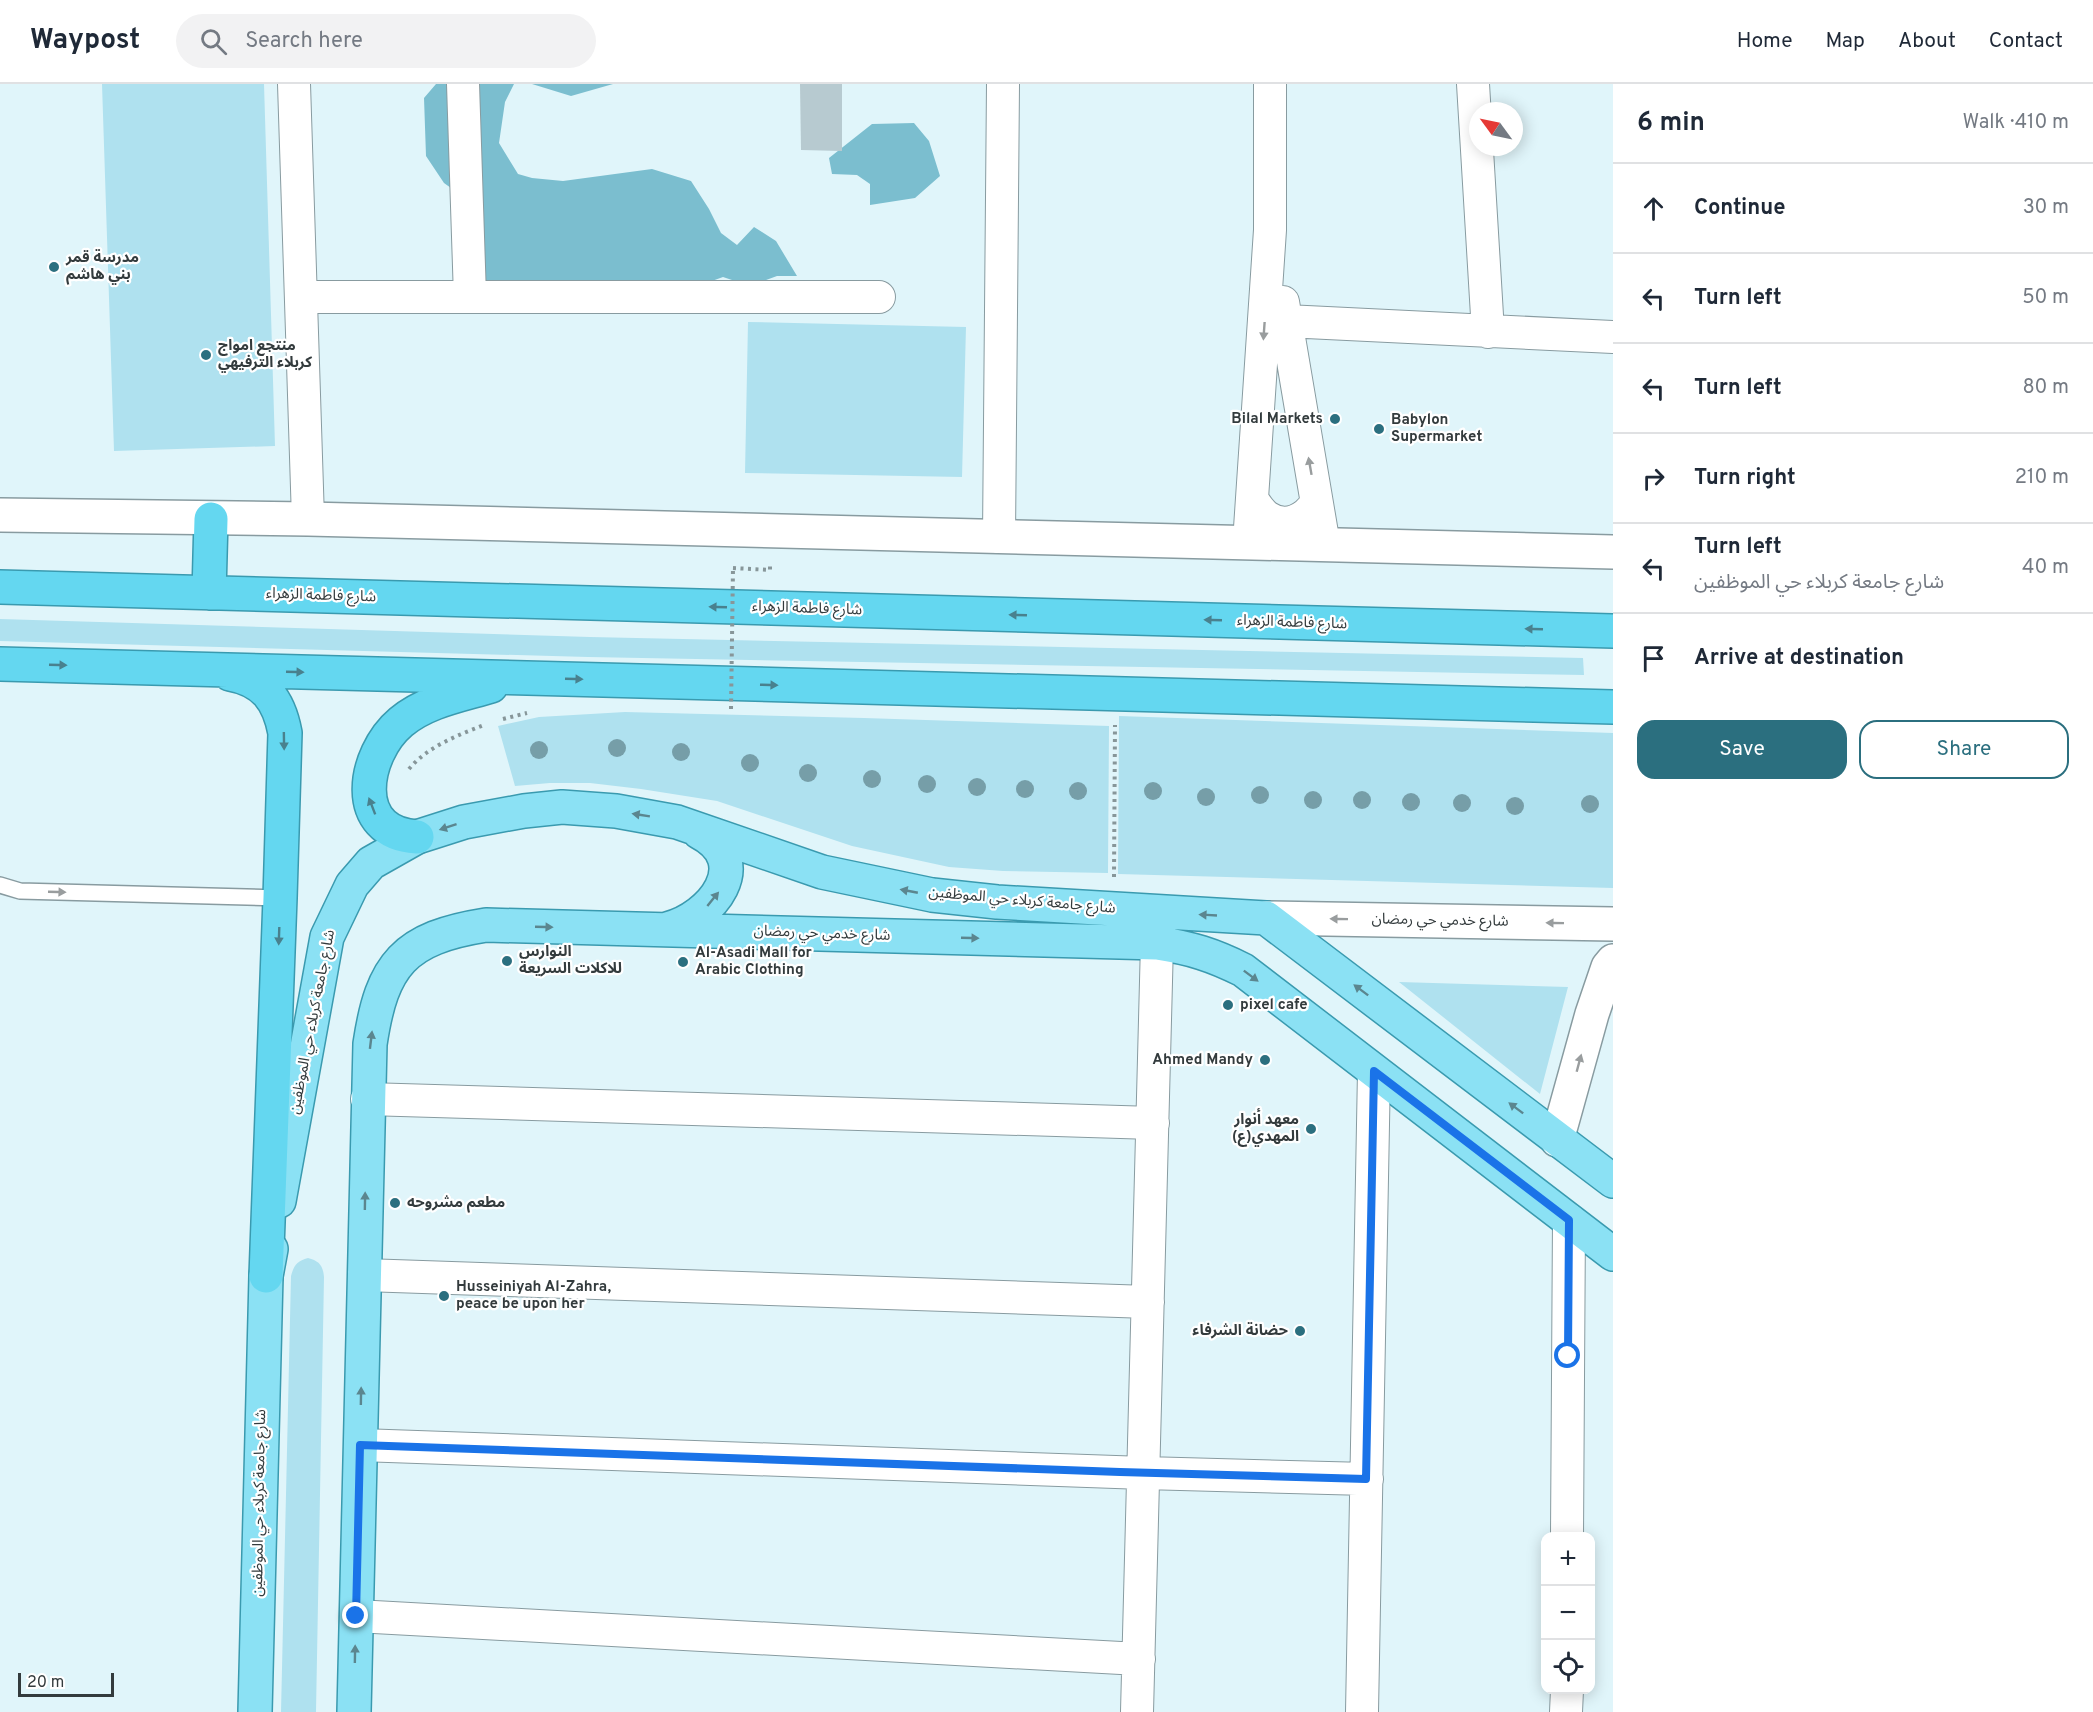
<!DOCTYPE html>
<html lang="en">
<head>
<meta charset="utf-8">
<style>
	:root { --surface:#fff; --page:#f2f2f3; --text:#1f2937; --muted:#747a83; --line:#e0e1e3; --accent:#2b6f7f }
	body { margin:0; font-family:Overpass,"Noto Sans Arabic",sans-serif; background:var(--page); color:var(--text) }
	.controls { position:absolute; right:18px; bottom:18px; display:grid; overflow:hidden; border-radius:12px; box-shadow:0 3px 15px #0003 }
	.controls button { width:54px; height:54px; display:grid; place-items:center; padding:0; border:0; border-bottom:2px solid var(--line); background:var(--surface); color:var(--text); font:30px sans-serif }
	.compass { position:absolute; left:1469px; top:18px; width:54px; height:54px; border-radius:50%; background:var(--surface); box-shadow:0 3px 15px #0003; rotate:303deg }
	.scale { position:absolute; left:18px; bottom:15px; width:96px; box-sizing:border-box; padding-left:6px; border:3px solid #333b3d; border-top:0; font-size:16px; line-height:21px; white-space:nowrap; color:#333b3d; -webkit-text-stroke:4px #fff; paint-order:stroke }
	.stop { position:absolute; width:18px; height:18px; margin:-14px; border:4px solid #1a73e8; border-radius:50%; background:#fff }
	.stop.end { background:#1a73e8; border-color:#fff; box-shadow:0 2px 6px #0008 }
	.list { margin:0; padding:0; list-style:none }
	h2 { display:flex; justify-content:space-between; align-items:center; height:78px; margin:0; padding:0 24px; font-size:26px }
	h2 small { font-size:20px; font-weight:400; color:var(--muted) }
	.list li { display:grid; grid-template-columns:39px 1fr auto; gap:18px; align-items:center; box-sizing:border-box; height:90px; padding:0 24px; border-top:2px solid var(--line) }
	.list b { display:block; font-size:22px; white-space:nowrap }
	.list p { margin:0; font-size:20px; white-space:nowrap; color:var(--muted) }
	.list em { font-size:20px; font-style:normal; color:var(--muted) }
	.actions { display:flex; gap:12px; padding:18px 24px }
	.actions a { flex:1; padding:14px 0; border:2px solid var(--accent); border-radius:18px; text-align:center; font-size:21px; color:var(--accent) }
	.actions .main { background:var(--accent); color:#fff }
	.icon { flex:none; width:33px; height:33px; fill:none; stroke:currentColor; stroke-width:2; stroke-linecap:round; stroke-linejoin:round }
	.map { position:relative; flex:none; width:1613px; height:1628px; overflow:hidden }
	header { display:flex; align-items:center; gap:36px; box-sizing:border-box; height:84px; padding:0 30px; background:var(--surface); border-bottom:2px solid var(--line) }
	header strong { font-size:28px }
	nav { display:flex; gap:33px; margin-inline-start:auto; font-size:21px }
	.search { width:420px; height:54px; background:var(--page); display:flex; align-items:center; gap:15px; box-sizing:border-box; padding:0 21px; border-radius:33px; color:var(--muted); font-size:22px }
	main { display:flex }
	aside { flex:1; background:var(--surface) }
	.map>svg:first-child { display:block }
	.green { fill:#afe1ef }
	.forest { fill:#7bbecf }
	.building { fill:#b7cad0 }
	.lines { fill:none; stroke-linecap:round; stroke-linejoin:round }
	.service-casing { stroke:#889ba0; stroke-width:18 }
	.minor-casing { stroke:#889ba0; stroke-width:34 }
	.secondary-casing { stroke:#889ba0; stroke-width:36 }
	.primary-casing { stroke:#3a9aaf; stroke-width:36 }
	.trunk-casing { stroke:#3a9aaf; stroke-width:36 }
	.path { stroke:#879699; stroke-width:4; stroke-dasharray:3 4.5; stroke-linecap:butt }
	.service { stroke:#fff; stroke-width:15 }
	.minor { stroke:#fff; stroke-width:32 }
	.secondary { stroke:#fff; stroke-width:33 }
	.primary { stroke:#8be1f4; stroke-width:33 }
	.trunk { stroke:#64d7f0; stroke-width:33 }
	.path-bridge { stroke:#879699; stroke-width:4; stroke-dasharray:3 4.5; stroke-linecap:butt }
	.tree { fill:#769ea8 }
	.oneway { fill:#999d9e }
	.oneway2 { fill:#49818e }
	.oneway3 { fill:#5b868f }
	.route { stroke:#1a73e8; stroke-width:8 }
	.poi-dot { fill:#2b6f7f; stroke:#fff; stroke-width:2 }
	.labels { text-anchor:middle; dominant-baseline:central; stroke-width:4.5; stroke-linejoin:round; paint-order:stroke }
	.poi-label { font-size:15px; font-weight:bold; fill:#333b3d; stroke:#fff; text-anchor:start }
	.street-label { font-size:15px; fill:#333b3d; stroke:#fff }
</style>
</head>
<body>
<header>
<strong>Waypost</strong>
<div class="search"><svg class="icon" aria-label="search" viewBox="0 0 24 24"><circle cx="10" cy="10" r="6"/><path d="M15 15l6 6"/></svg>Search here</div>
<nav><a>Home</a><a>Map</a><a>About</a><a>Contact</a></nav>
</header>
<main>
<div class="map">
<svg width="1613" height="1628" viewBox="0 0 1613 1628">
	<rect width="100%" height="100%" fill="#e0f5fa"/>
	<!-- green -->
	<path class="green" d="M102 0H264L275 362 114 367Z
		M748 238 966 243 962 393 745 389Z
		M0 535 590 553 1583 574 1584 591 588 573 0 557Z
		M625 628 864 634 1109 642 1108 789 1003 787 949 783 852 762 717 717 641 705 590 699H550L515 702 498 642 539 633Z
		M1119 632 1613 649V804L1118 790Z
		M1399 898 1568 903 1540 1010Z
		M308 1174C319 1177 323 1181 324 1193L316 1628H281L291 1192C294 1181 297 1177 308 1174Z"/>
	<!-- forest -->
	<path class="forest" d="M436 0H514L505 18 499 59 518 90 532 94 563 97 652 85 691 97 709 125 721 149 737 161 754 143 776 157 797 192H777L750 202 723 193 698 202 588 199 569 197 490 204 478 191 458 109 444 99 426 72 424 14Z
		M532 0H613L571 12Z
		M914 39 929 57 940 92 915 114 870 121V100L857 91 832 90 829 74 872 40Z"/>
	<!-- building -->
	<path class="building" d="M800 0H842V67L801 66Z"/>
	<g class="lines">
		<!-- service casing -->
		<g class="service-casing">
			<path id="service" d="M0 801 20 807 280 814"/>
		</g>
		<!-- minor casing -->
		<g class="minor-casing">
			<path id="minor" d="M294 0 308 435
				M463 0 470 213
				M1473 0 1488 248
				M301 213H879
				M1283 218 1324 461
				M1286 237 1613 253
				M1252 415C1256 421 1261 429 1267 433 1286 446 1306 435 1316 419
				M999 453 1003 0
				M1249 459 1270 146V0
				M367 1015 1153 1039
				M364 1191 1148 1218
				M360 1361 1144 1389 1367 1395
				M1567 1452 1569 1136
				M356 1532 1139 1575
				M1137 1628 1157 859
				M1362 1628 1374 987
				M1566 1628 1567 1606"/>
		</g>
		<!-- secondary casing -->
		<g class="secondary-casing">
			<path id="secondary" d="M0 431 308 435 1613 468
				M1266 834 1613 840
				M1557 1056 1592 930 1608 883 1613 877"/>
		</g>
		<!-- primary casing -->
		<g class="primary-casing">
			<path id="primary" d="M667 845C712 834 756 778 699 748
				M279 1117 327 853 352 801 371 779 417 753 464 738 524 727 562 723 616 727 677 738 822 788 932 811 997 818 1266 834 1613 1097
				M255 1628 266 1192 271 1165
				M354 1628 370 960C382 880 404 854 486 841L1157 859C1191 864 1213 871 1243 886L1613 1170"/>
		</g>
		<!-- trunk casing -->
		<g class="trunk-casing">
			<path id="trunk" d="M0 503 1613 547
				M209 509 211 435
				M0 580 1613 623
				M230 590C264 596 279 616 285 649L280 814 266 1192
				M417 753C349 749 363 670 401 638 426 617 461 611 491 602"/>
		</g>
		<!-- path -->
		<path class="path" d="M733 484 770 486V480
			M503 635 527 629
			M409 685C427 663 458 651 484 641
			M1114 793 1115 641"/>
		<!-- service -->
		<use href="#service" class="service"/>
		<!-- minor -->
		<use href="#minor" class="minor"/>
		<!-- secondary -->
		<use href="#secondary" class="secondary"/>
		<!-- primary -->
		<use href="#primary" class="primary"/>
		<!-- trunk -->
		<use href="#trunk" class="trunk"/>
		<!-- path-bridge -->
		<path class="path-bridge" d="M731 625 733 484"/>
	</g>
	<!-- trees -->
	<g class="tree">
		<circle cx="617" cy="664" r="9"/>
		<circle cx="539" cy="666" r="9"/>
		<circle cx="681" cy="668" r="9"/>
		<circle cx="750" cy="679" r="9"/>
		<circle cx="808" cy="689" r="9"/>
		<circle cx="872" cy="695" r="9"/>
		<circle cx="927" cy="700" r="9"/>
		<circle cx="977" cy="703" r="9"/>
		<circle cx="1025" cy="705" r="9"/>
		<circle cx="1078" cy="707" r="9"/>
		<circle cx="1153" cy="707" r="9"/>
		<circle cx="1260" cy="711" r="9"/>
		<circle cx="1206" cy="713" r="9"/>
		<circle cx="1313" cy="716" r="9"/>
		<circle cx="1362" cy="716" r="9"/>
		<circle cx="1411" cy="718" r="9"/>
		<circle cx="1462" cy="719" r="9"/>
		<circle cx="1590" cy="720" r="9"/>
		<circle cx="1515" cy="722" r="9"/>
	</g>
	<!-- one-way arrows -->
	<defs><path id="oneway-solid" d="M-6-.8H1V-3.2L6.5 0L1 3.2V.8H-6Z" transform="scale(1.5)"/></defs>
	<g class="oneway">
		<use href="#oneway-solid" transform="translate(1264 247) rotate(94)"/>
		<use href="#oneway-solid" transform="translate(1310 382) rotate(-100)"/>
		<use href="#oneway-solid" transform="translate(57 808) rotate(2)"/>
		<use href="#oneway-solid" transform="translate(1339 835) rotate(-179)"/>
		<use href="#oneway-solid" transform="translate(1555 839) rotate(-179)"/>
		<use href="#oneway-solid" transform="translate(1579 979) rotate(-75)"/>
	</g>
	<g class="oneway2">
		<use href="#oneway-solid" transform="translate(718 523) rotate(-178)"/>
		<use href="#oneway-solid" transform="translate(1018 531) rotate(-178)"/>
		<use href="#oneway-solid" transform="translate(1213 536) rotate(-178)"/>
		<use href="#oneway-solid" transform="translate(1534 545) rotate(-178)"/>
		<use href="#oneway-solid" transform="translate(58 581) rotate(2)"/>
		<use href="#oneway-solid" transform="translate(295 588) rotate(2)"/>
		<use href="#oneway-solid" transform="translate(574 595) rotate(2)"/>
		<use href="#oneway-solid" transform="translate(769 601) rotate(2)"/>
		<use href="#oneway-solid" transform="translate(284 657) rotate(89)"/>
		<use href="#oneway-solid" transform="translate(372 722) rotate(-111)"/>
		<use href="#oneway-solid" transform="translate(279 852) rotate(92)"/>
	</g>
	<g class="oneway3">
		<use href="#oneway-solid" transform="translate(641 731) rotate(-171)"/>
		<use href="#oneway-solid" transform="translate(448 743) rotate(162)"/>
		<use href="#oneway-solid" transform="translate(909 807) rotate(-169)"/>
		<use href="#oneway-solid" transform="translate(713 815) rotate(-51)"/>
		<use href="#oneway-solid" transform="translate(1208 831) rotate(-177)"/>
		<use href="#oneway-solid" transform="translate(544 843) rotate(2)"/>
		<use href="#oneway-solid" transform="translate(970 854) rotate(2)"/>
		<use href="#oneway-solid" transform="translate(1251 892) rotate(37)"/>
		<use href="#oneway-solid" transform="translate(1361 906) rotate(-143)"/>
		<use href="#oneway-solid" transform="translate(371 956) rotate(-83)"/>
		<use href="#oneway-solid" transform="translate(1516 1024) rotate(-143)"/>
		<use href="#oneway-solid" transform="translate(365 1117) rotate(-89)"/>
		<use href="#oneway-solid" transform="translate(361 1312) rotate(-89)"/>
		<use href="#oneway-solid" transform="translate(355 1570) rotate(-89)"/>
	</g>
	<g class="lines">
		<!-- route -->
		<path class="route" d="M356 1532 360 1361 1120 1388 1366 1395 1374 987 1569 1136 1568 1272"/>
	</g>
	<!-- markers -->
	<g class="poi-dot">
		<circle cx="54" cy="183" r="6"/>
		<circle cx="206" cy="271" r="6"/>
		<circle cx="1335" cy="335" r="6"/>
		<circle cx="1379" cy="345" r="6"/>
		<circle cx="507" cy="877" r="6"/>
		<circle cx="683" cy="878" r="6"/>
		<circle cx="1228" cy="921" r="6"/>
		<circle cx="1265" cy="976" r="6"/>
		<circle cx="1311" cy="1045" r="6"/>
		<circle cx="395" cy="1119" r="6"/>
		<circle cx="444" cy="1212" r="6"/>
		<circle cx="1300" cy="1247" r="6"/>
	</g>
	<g class="labels">
		<!-- poi labels -->
		<g class="poi-label">
			<text x="66" y="174">مدرسة قمر<tspan x="66" dy="17">بني هاشم</tspan></text>
			<text x="218" y="262">منتجع امواج<tspan x="218" dy="17">كربلاء الترفيهي</tspan></text>
			<text x="1323" y="335" text-anchor="end">Bilal Markets</text>
			<text x="1391" y="336">Babylon<tspan x="1391" dy="17">Supermarket</tspan></text>
			<text x="519" y="868">النوارس<tspan x="519" dy="17">للاكلات السريعة</tspan></text>
			<text x="695" y="869">Al-Asadi Mall for<tspan x="695" dy="17">Arabic Clothing</tspan></text>
			<text x="1240" y="921">pixel cafe</text>
			<text x="1253" y="976" text-anchor="end">Ahmed Mandy</text>
			<text x="1299" y="1036" text-anchor="end">معهد أنوار<tspan x="1299" dy="17">المهدي(ع)</tspan></text>
			<text x="407" y="1119">مطعم مشروحه</text>
			<text x="456" y="1203">Husseiniyah Al-Zahra,<tspan x="456" dy="17">peace be upon her</tspan></text>
			<text x="1288" y="1247" text-anchor="end">حضانة الشرفاء</text>
		</g>
		<!-- street labels -->
		<g class="street-label">
			<text transform="translate(321 512) rotate(2)">شارع فاطمة الزهراء</text>
			<text transform="translate(807 525) rotate(2)">شارع فاطمة الزهراء</text>
			<text transform="translate(1292 539) rotate(2)">شارع فاطمة الزهراء</text>
			<text transform="translate(1022 817) rotate(5)">شارع جامعة كربلاء حي الموظفين</text>
			<text transform="translate(1440 837) rotate(1)">شارع خدمي حي رمضان</text>
			<text transform="translate(822 850) rotate(2)">شارع خدمي حي رمضان</text>
			<text transform="translate(313 938) rotate(-79)">شارع جامعة كربلاء حي الموظفين</text>
			<text transform="translate(260 1419) rotate(-89)">شارع جامعة كربلاء حي الموظفين</text>
		</g>
	</g>
</svg>
<div class="controls">
<button>+</button>
<button>−</button>
<button><svg class="icon" aria-label="locate" viewBox="0 0 24 24"><circle cx="12" cy="12" r="6"/><path d="M12 2v4M12 18v4M2 12h4M18 12h4"/></svg></button>
</div>
<svg class="compass" viewBox="-18 -18 36 36"><path d="M0-13l5 13h-10z" fill="#e53935"/><path d="M0 13l5-13h-10z" fill="#747a83"/></svg>
<div class="scale">20 m</div>
<div class="stop" style="left:1568px;top:1272px"></div>
<div class="stop end" style="left:356px;top:1532px"></div>
</div>
<aside>
<h2>6 min<small>Walk · 410 m</small></h2>
<ul class="list">
<li><svg class="icon" aria-label="ahead" viewBox="0 0 24 24"><path d="M12 20V5M6 11l6-6 6 6"/></svg><div><b>Continue</b></div><em>30 m</em></li>
<li><svg class="icon" aria-label="left" viewBox="0 0 24 24"><path d="M17 20v-9H6M10 6l-5 5 5 5"/></svg><div><b>Turn left</b></div><em>50 m</em></li>
<li><svg class="icon" aria-label="left" viewBox="0 0 24 24"><path d="M17 20v-9H6M10 6l-5 5 5 5"/></svg><div><b>Turn left</b></div><em>80 m</em></li>
<li><svg class="icon" aria-label="right" viewBox="0 0 24 24"><path d="M7 20v-9h11M14 6l5 5-5 5"/></svg><div><b>Turn right</b></div><em>210 m</em></li>
<li><svg class="icon" aria-label="left" viewBox="0 0 24 24"><path d="M17 20v-9H6M10 6l-5 5 5 5"/></svg><div><b>Turn left</b><p>شارع جامعة كربلاء حي الموظفين</p></div><em>40 m</em></li>
<li><svg class="icon" aria-label="arrive" viewBox="0 0 24 24"><path d="M6 21V4h12l-3 4 3 4H6"/></svg><div><b>Arrive at destination</b></div></li>
</ul>
<div class="actions"><a class="main">Save</a><a>Share</a></div>
</aside>
</main>
</body>
</html>
